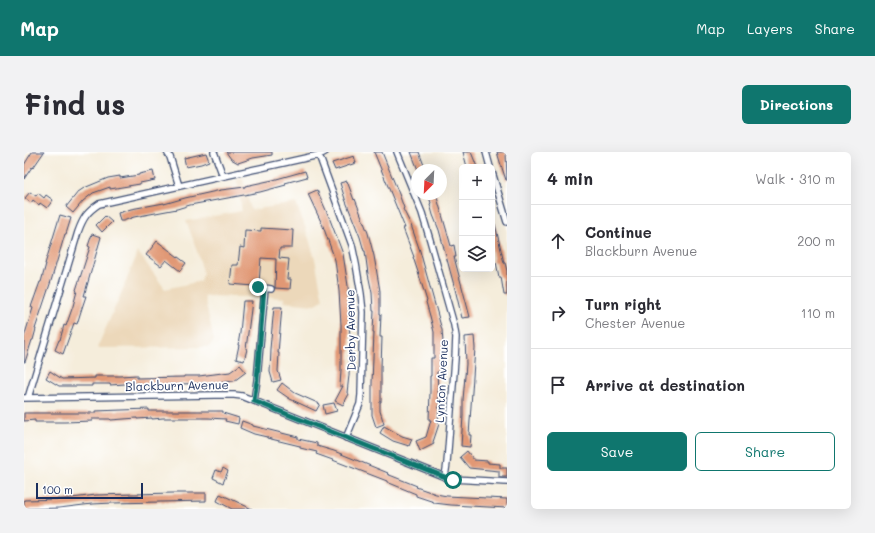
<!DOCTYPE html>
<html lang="en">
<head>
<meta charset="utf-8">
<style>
	:root { --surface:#fff; --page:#f2f2f3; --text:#2b2b33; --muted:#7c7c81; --line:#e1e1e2; --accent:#0f766e }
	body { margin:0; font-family:Mali,sans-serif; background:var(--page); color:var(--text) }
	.controls { position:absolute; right:12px; top:12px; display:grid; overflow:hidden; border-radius:6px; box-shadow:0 4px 16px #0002 }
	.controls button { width:36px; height:36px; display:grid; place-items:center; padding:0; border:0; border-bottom:1px solid var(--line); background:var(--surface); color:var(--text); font:20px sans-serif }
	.compass { position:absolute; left:387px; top:12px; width:36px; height:36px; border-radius:50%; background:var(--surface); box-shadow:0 4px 16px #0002; rotate:204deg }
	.scale { position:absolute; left:12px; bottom:10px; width:107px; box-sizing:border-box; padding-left:4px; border:2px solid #1b2f5e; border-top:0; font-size:11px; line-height:14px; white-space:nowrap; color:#1b2f5e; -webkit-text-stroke:3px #fff; paint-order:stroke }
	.stop { position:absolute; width:12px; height:12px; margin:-9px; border:3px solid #0f766e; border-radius:50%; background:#fff }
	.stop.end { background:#0f766e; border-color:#fff; box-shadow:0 1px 4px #0008 }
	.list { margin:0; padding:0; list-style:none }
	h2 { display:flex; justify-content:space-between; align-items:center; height:52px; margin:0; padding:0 16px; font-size:17px }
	h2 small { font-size:13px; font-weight:400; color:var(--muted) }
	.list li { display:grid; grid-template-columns:26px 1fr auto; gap:12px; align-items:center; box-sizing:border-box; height:72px; padding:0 16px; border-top:1px solid var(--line) }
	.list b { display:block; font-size:15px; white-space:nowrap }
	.list p { margin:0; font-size:13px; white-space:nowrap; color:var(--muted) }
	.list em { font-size:13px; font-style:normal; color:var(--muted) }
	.actions { display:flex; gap:8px; padding:12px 16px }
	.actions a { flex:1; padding:9px 0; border:1px solid var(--accent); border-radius:6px; text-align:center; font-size:14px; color:var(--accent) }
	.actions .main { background:var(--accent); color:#fff }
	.icon { flex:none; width:22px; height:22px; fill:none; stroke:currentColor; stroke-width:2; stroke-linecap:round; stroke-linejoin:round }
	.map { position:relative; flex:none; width:483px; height:357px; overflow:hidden; border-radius:6px }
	header { display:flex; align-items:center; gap:24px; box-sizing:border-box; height:56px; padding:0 20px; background:var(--accent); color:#fff }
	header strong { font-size:19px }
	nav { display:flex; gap:22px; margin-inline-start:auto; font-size:14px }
	.intro { display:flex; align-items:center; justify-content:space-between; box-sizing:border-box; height:96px; padding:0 24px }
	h1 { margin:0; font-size:28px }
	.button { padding:10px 18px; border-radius:6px; background:var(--accent); color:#fff; font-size:14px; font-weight:700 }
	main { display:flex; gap:24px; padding:0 24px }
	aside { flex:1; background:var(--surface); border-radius:6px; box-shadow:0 4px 16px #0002 }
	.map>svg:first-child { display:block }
	.built { fill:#ecd8ba }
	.building { fill:#e19875 }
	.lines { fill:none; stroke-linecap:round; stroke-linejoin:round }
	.minor-casing { stroke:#3c4c71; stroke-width:8 }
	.minor { stroke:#fff; stroke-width:5.5 }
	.route { stroke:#0f766e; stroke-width:5 }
	.labels { text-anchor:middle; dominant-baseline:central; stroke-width:3.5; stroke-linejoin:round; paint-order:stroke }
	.street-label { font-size:12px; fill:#1b2f5e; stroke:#fff }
</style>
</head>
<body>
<header>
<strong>Map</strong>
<nav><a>Map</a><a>Layers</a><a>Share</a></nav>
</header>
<div class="intro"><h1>Find us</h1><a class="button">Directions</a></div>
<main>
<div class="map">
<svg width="483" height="357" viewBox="0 0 483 357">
	<rect width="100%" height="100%" fill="#fff"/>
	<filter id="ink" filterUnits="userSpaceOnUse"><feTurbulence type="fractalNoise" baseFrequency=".025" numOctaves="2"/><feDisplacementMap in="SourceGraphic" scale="8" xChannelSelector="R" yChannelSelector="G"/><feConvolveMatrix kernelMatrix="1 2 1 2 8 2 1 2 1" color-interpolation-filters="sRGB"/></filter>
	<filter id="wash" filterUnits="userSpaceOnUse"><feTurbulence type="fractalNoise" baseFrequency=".012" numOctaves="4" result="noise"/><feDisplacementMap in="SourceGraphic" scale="16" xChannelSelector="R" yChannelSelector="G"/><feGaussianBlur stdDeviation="0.9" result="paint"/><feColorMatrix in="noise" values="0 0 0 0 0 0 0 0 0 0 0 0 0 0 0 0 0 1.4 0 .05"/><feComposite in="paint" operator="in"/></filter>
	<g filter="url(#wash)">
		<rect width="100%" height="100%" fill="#f5eddb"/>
		<!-- built -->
		<path class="built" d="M219 27 227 58 272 51 282 77 291 107 299 148 290 153 260 150V146L245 145V147L222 145 180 144 190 188 185 195 73 196 96 144 114 100 141 137 177 129 179 122 176 109 169 87 162 69 218 59 213 28Z"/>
		<g id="blocks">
			<!-- building -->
			<path class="building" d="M8 0H20L9 16 8 15 0 27V13Z
				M202 0H248V3L229 6 214 11 207 7Z
				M350 0H358L375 42 380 56 379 57 387 73 396 99 418 178 419 190 418 205H416V220H413L415 254 414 272H415L409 290 410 292 396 299 392 289 402 285 407 268H405L406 239V224H407V206H410V180L406 164 402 150 403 149 394 120 389 105H390L379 76H381Z
				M387 0H395L401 16 394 18Z
				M439 0H447L453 15H443Z
				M473 0H482L483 28H482L476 10Z
				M182 1 185 9 177 12 162 15 160 6Z
				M330 4 332 11 311 18 308 11Z
				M129 19 131 28 116 31V32L86 37V35L69 41 59 49 49 61 42 55 54 40 60 36 84 26 96 24V26L115 23V22Z
				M281 19 283 25 261 31 262 33 236 40 166 53 153 57 110 65 99 69H96L94 61 107 57 140 51V52L161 46 197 38 221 35V34L249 28Z
				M323 29 330 48 331 47 344 81 350 104 356 139V162H357L356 185H358L357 216V250H356V259L360 272 352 275 348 263V231L350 180H349L350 159H349L348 141 344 122 341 99H340L336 85 321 47 316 31Z
				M293 38 305 65 319 102 324 134 326 191 325 223 323 241 325 242 319 253 311 249 319 234H316L317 218V173L315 139 311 108 299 74 284 42Z
				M6 40 12 44 14 41 20 46 22 43 29 48 23 56 16 51 15 53 9 48 7 51 1 46Z
				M404 42H412L427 94 430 93 432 105H430L446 165 438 166 431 137 415 78 409 63 406 52 407 51Z
				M36 63 47 66 42 82H41L27 129 11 177H12L9 188H8L1 210H0V185L9 156 7 155 16 130H17L22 112H21Z
				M81 64 88 70 78 80 72 73Z
				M468 72H471L480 111H481L483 119V143H480L477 125H475L472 110 470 111 468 100Z
				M237 76 269 78 268 96H256L255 106 265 107 263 127H267L266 137 251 136 252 107 237 106 235 131H232L230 134 206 132 208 113H214L216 95 220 96 221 78 237 79Z
				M68 82 77 85 60 144H62L58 156 53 172 50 171 39 202 31 198 35 188H36L40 173 42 174 49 154 53 139 52 138 66 95 64 94Z
				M133 89 162 111 156 119 142 108 137 114 122 103Z
				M219 149H228L222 197H223L220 209 212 207 215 193H214L216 181Z
				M250 155H258L254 201H255L254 219 257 228 249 230 246 220 247 198 246 197Z
				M450 184 451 196 445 283H447L446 295 437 294 439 264V248L442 212 441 185Z
				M216 213 222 220 210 229 190 231 157 232V233H147L116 234V231L86 233V232H68V234H35L22 226 26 219 38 227 71 226V224H96L113 223V226L160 225V224H175L206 220Z
				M258 231 271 241 296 252 292 259 266 247 253 238Z
				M310 251 313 259 301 262 299 253Z
				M125 257V259H199V261L215 266 214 272 201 269 202 267 184 266H139L128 267V266L113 267V266L87 268 86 267H68V269L41 270H11V268L0 269V261H71V259Z
				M218 269 229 273V274L274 285V287L293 291V294L310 299 364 321 363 322 393 334 392 335 412 342 423 344 483 347V356L427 353 410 351V350L392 344V342L363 330V329L306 307 292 302 293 300 276 296V294L243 286V285L230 282 216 276Z
				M360 274 378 284 388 287 385 294 369 289 356 281Z
				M443 299 450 308 464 309V311L476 312V316H483V325H475V319L445 316 436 305Z
				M199 316 204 319 199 331 189 326 192 318 197 320Z
				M149 341H182V349L89 351 68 352 35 356 0 357V348L40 347 72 343Z
				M196 342 207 347 228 357H208L193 349Z"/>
		</g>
	</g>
	<g filter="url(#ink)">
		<use href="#blocks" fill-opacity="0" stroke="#3c4c71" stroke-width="1"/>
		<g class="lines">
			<!-- minor casing -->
			<g class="minor-casing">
				<path id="minor" d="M143 0 146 5 155 34
					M190 0 199 24
					M373 0 398 61 406 88 430 173 432 185 431 207 423 311 421 325
					M462 0 466 15
					M295 3 328 93 332 112 337 142 339 160 337 243 336 252 322 286
					M468 20 483 70
					M234 135 247 137
					M0 246 191 243H210L218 244 421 325 429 327 483 330
					M4 246 54 80C59 66 63 60 75 52L295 3 301 0
					M230 249 233 228 241 136"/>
			</g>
			<!-- minor -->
			<use href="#minor" class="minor"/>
		</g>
	</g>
	<g class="lines" filter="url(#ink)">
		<!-- route -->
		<path class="route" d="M234 135 240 136 233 228 230 249 421 325 429 328"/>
	</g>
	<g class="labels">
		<!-- street labels -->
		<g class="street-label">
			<text transform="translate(326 178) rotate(-91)">Derby Avenue</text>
			<text transform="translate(417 229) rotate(-87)">Lynton Avenue</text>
			<text transform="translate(153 233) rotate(-1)">Blackburn Avenue</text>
		</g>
	</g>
</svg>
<div class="controls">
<button>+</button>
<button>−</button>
<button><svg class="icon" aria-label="layers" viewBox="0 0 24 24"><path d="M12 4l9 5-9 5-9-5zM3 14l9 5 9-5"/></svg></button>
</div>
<svg class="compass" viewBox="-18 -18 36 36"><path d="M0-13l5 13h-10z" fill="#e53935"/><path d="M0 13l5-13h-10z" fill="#7c7c81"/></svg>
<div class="scale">100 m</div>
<div class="stop" style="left:429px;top:328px"></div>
<div class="stop end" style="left:234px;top:135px"></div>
</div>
<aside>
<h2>4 min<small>Walk · 310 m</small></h2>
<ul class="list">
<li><svg class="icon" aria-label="ahead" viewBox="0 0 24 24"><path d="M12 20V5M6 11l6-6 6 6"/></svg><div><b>Continue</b><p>Blackburn Avenue</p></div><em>200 m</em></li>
<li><svg class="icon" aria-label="right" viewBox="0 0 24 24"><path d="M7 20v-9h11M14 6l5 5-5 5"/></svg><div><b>Turn right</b><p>Chester Avenue</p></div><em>110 m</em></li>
<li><svg class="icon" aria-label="arrive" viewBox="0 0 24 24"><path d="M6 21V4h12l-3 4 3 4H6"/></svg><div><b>Arrive at destination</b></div></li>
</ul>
<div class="actions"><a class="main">Save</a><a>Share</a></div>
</aside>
</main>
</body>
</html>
